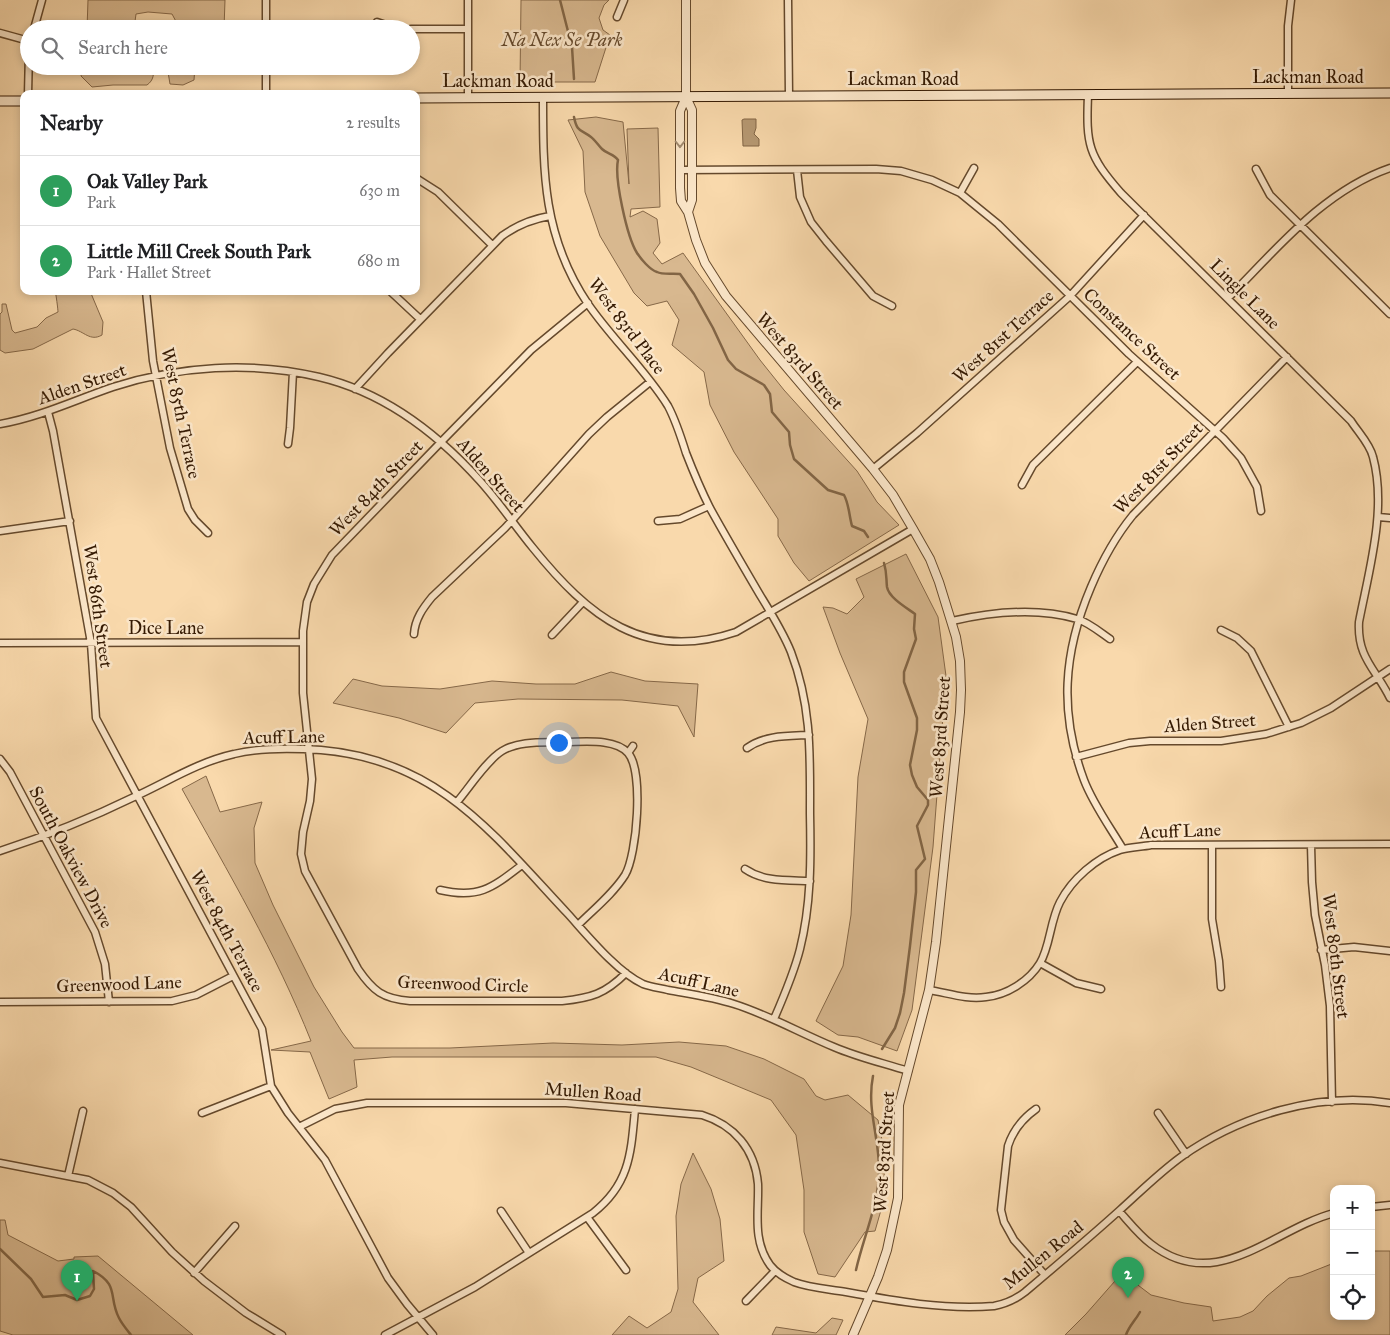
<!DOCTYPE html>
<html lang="en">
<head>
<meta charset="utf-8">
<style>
	:root { --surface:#fff; --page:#f6f6f6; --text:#202124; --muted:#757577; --line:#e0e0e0; --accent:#0f766e }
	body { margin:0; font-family:"IM FELL Great Primer",serif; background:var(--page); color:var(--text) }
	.controls { position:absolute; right:15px; bottom:15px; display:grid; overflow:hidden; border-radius:10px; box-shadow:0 2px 8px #0003 }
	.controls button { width:45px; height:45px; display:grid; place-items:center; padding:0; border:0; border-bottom:1px solid var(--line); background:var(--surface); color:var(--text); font:25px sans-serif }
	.you { position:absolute; left:558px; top:742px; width:18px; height:18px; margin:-12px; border:4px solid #fff; border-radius:50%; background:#1a73e8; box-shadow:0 0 0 8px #1a73e833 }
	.badge { display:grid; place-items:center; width:32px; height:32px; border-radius:50%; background:var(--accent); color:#fff; font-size:16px; font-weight:700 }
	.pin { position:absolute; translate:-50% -41px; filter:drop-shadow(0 1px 2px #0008) }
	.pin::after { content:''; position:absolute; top:26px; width:18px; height:15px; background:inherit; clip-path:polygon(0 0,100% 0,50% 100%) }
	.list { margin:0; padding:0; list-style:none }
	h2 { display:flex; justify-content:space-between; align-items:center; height:65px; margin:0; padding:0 20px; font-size:21px }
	h2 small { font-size:16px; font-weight:400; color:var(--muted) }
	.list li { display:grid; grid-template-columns:32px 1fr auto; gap:15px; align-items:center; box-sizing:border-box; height:70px; padding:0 20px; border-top:1px solid var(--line) }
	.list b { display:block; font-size:19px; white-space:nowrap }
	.list p { margin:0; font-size:16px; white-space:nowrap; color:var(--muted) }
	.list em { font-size:16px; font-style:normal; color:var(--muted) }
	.icon { flex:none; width:28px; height:28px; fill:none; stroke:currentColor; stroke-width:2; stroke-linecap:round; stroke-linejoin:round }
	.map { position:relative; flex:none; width:1390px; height:1335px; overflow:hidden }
	.search { position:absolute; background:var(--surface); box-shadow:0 2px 8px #0003; left:20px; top:20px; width:400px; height:55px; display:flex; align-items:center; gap:12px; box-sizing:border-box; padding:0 18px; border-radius:28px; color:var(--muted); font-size:19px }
	.panel { position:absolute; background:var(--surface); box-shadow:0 2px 8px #0003; left:20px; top:90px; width:400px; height:205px; border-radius:10px }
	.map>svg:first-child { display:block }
	.green { fill:#d8b88f; stroke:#866848 }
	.water { fill:#b69872; stroke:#826545 }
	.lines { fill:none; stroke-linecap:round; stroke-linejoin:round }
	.stream { stroke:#826545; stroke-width:2.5 }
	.minor-casing { stroke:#65492c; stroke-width:9 }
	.tertiary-casing { stroke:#65492c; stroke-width:10 }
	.secondary-casing { stroke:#341902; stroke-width:11 }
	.minor { stroke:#fbe6c9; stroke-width:6 }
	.tertiary { stroke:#fbe6c9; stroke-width:8 }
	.secondary { stroke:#fbe6c9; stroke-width:9 }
	.oneway { stroke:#a18a6f }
	.labels { text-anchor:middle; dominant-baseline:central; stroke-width:5; stroke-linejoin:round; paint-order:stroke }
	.park-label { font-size:18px; font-style:italic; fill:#65492c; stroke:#fbe6c9 }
	.street-label { font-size:18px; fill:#341902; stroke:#fbe6c9 }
</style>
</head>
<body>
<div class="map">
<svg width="1390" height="1335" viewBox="0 0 1390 1335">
	<rect width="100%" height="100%" fill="#f9d9ac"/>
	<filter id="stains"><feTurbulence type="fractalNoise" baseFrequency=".004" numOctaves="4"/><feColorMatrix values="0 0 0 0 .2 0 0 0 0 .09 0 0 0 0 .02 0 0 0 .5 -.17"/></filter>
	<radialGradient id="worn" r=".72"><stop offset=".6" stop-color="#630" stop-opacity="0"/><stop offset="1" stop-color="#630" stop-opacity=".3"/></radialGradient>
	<!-- green -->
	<path class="green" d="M88 0H225L224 29H179V27L172 14 148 12 136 14 134 29H87Z
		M521 0H609L604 5 599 18 603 30 610 35 595 82H520Z
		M83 66H153C154 74 154 80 147 85H113L92 87 81 76Z
		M167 66H195L194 80 183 85 170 84Z
		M596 117 623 122 629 184 627 129 658 128 660 207 631 209 630 217 643 211 657 219 660 243 653 253 662 264 683 253 760 360 784 390 857 471 877 502 899 525 809 581 794 563 778 536V519L734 452 710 405 704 372 672 345 679 320 667 301 647 306 634 293 600 236 585 192 583 151 568 120Z
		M55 291H90L103 322 102 335C90 342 84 331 73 329L33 349 5 353 0 350V314L2 312V304H6L12 330 15 333 37 327 46 318 58 312C58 310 56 293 55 291Z
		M906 554 938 617 946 676 933 847 912 1010 897 1051 858 1037 838 1035 816 1021 843 966 851 915 858 777 868 719 840 653 823 607 833 608 847 614 864 597 856 579Z
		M611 672 645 681 698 684 694 737 678 706 622 700 518 699 475 703 446 733 399 718 333 703 353 679 382 686 440 689 492 681 536 684H575Z
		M206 776 220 812 262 802 254 828 255 863 273 905 314 987 342 1032 354 1048H450L553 1043 622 1045 679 1042 726 1046 764 1059 804 1079 816 1096 825 1100 848 1095 878 1120 885 1155 883 1203 875 1231 865 1232 835 1277 818 1274 804 1232V1190L796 1135 771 1100 691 1067 656 1057H392L354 1060 357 1087 329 1099 310 1052 271 1050 311 1041C276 953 228 872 182 789Z
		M693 1153 711 1189 720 1219 724 1261 698 1278 693 1302 719 1335H612L629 1316 647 1328 671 1312 678 1289 676 1216 681 1184Z
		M0 1220H5L8 1235 58 1261 74 1259V1257L98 1256 193 1335H13L0 1331Z
		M1371 1251H1390V1335H1065L1086 1314 1122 1273 1151 1295 1184 1303 1211 1307 1213 1321 1240 1317 1253 1311 1267 1296 1289 1278 1301 1276 1334 1263V1316H1371Z
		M832 1318 843 1320 836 1335H772L776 1327 816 1333Z"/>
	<!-- water -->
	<path class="water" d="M744 119H756V128L754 134 759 139V146H743L742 120Z"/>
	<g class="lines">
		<!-- stream -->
		<path class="stream" d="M560 0 572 47 574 79
			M574 117C577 132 580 129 591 137 595 140 598 145 602 149 607 154 614 154 618 160 614 178 627 237 637 253 641 259 650 270 657 272 663 275 673 273 680 274L694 294 713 328 728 360 736 369 764 385 770 394 772 412 789 432 790 445 794 459 828 490 844 495C849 504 849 515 852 526L864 531 868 537
			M882 1049 895 1028 900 1013 904 993 910 946 916 892V870L925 859 917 826 928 805V800L917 787 912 775 910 765 917 730V718L904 682V672L916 639 914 629 915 614C907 608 889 598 887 587 886 578 887 573 884 563
			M0 1249 31 1279 43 1297 65 1295 77 1300 90 1296 94 1289 93 1271C120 1285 108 1297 119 1318 122 1324 127 1330 131 1335
			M856 1270C863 1239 877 1208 879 1176 881 1141 866 1111 873 1076
			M1126 1335C1129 1326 1135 1321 1140 1312"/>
		<!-- minor casing -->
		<g class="minor-casing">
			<path id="minor" d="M266 0V29
				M468 0V98
				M788 0 789 95
				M617 17 624 0
				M377 22 398 29
				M34 29 42 0
				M411 29H468
				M0 33 29 41
				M266 66V94
				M1288 93V26L1291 0
				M28 94 29 52
				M1088 95C1086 145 1088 155 1121 193L1351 421C1358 432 1370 444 1373 457 1387 509 1369 570 1359 622 1357 658 1376 669 1390 698
				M543 97C543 174 543 237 588 304 612 339 645 369 668 406 676 421 681 437 686 453 693 471 701 490 710 508 726 537 743 566 760 595 771 613 783 632 791 652 812 707 810 756 810 814 811 860 811 905 800 949 794 973 784 996 774 1019
				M1256 169 1270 195 1390 314
				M680 170 876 169 901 171 932 180 960 193 998 224 1129 354 1223 438 1241 458 1257 487 1261 511
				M797 170 800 197 811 222 826 241 873 296 892 306
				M416 178 438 192 492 245
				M960 193 974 168
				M146 291 153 361 170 448 188 509 195 520 208 533
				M390 291 420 319
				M1228 298C1276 250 1323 191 1390 168
				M588 303 531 350 441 442 332 555 314 584 307 602 303 631V693L312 779 310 801 303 832 301 854 305 871 358 969C373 991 383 999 410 1001H562C591 998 605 994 626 973
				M355 389 388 353 502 236C517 225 532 219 550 216
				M48 412 53 431 91 643 96 718 262 1029 271 1086 288 1113 325 1160 388 1278 407 1304 433 1335
				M0 424C40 417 75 400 113 387 178 366 251 361 319 377 383 392 437 433 480 481 499 502 515 526 533 548 588 616 644 663 736 632L913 529
				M288 444 290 428 293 372
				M873 469 917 433 1070 296 1144 215
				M1022 485 1033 465 1137 362
				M1378 517 1390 518
				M658 521 680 519 709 506
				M0 531 70 521
				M952 621C992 612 1037 607 1077 619 1088 622 1100 632 1110 639
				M1221 630 1237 638 1251 651 1289 727
				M414 634C415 619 423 608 432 597L505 528 589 434 607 417 650 382
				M552 635 583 602
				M0 643 303 642
				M747 748C765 735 788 736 809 735
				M628 753 633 746
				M1076 757 1129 743 1150 741H1221L1266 734 1301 723 1331 708 1390 669
				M0 759 10 772 95 932 105 964 109 1002
				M457 802C469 788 487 760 502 751 520 740 545 743 566 742 583 742 615 738 628 753 644 771 637 855 625 875 613 894 594 909 578 925
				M1212 845V919L1219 961 1221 987
				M1311 845 1312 882 1315 915 1325 965 1330 1006 1332 1102
				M1123 849C1110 827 1093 804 1084 780 1059 713 1063 653 1091 587 1102 561 1115 537 1133 515L1287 357
				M0 851C46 836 91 818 134 797 167 782 198 762 234 754 262 747 293 748 321 750 439 760 493 834 568 914 587 935 617 972 643 984 651 987 660 988 668 990 690 994 713 997 734 1004 769 1015 800 1033 834 1047 857 1057 883 1063 908 1071
				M745 869C764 882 787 880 810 881
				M440 890C479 899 492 888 522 865
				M1321 950 1354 947 1390 951
				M1040 963 1076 983 1101 989
				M929 990C948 993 967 1000 986 997 1007 995 1029 981 1040 963 1050 947 1050 921 1060 902 1072 879 1096 858 1120 850 1130 847 1141 847 1151 845L1390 844
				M0 1002 172 1001 196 995 233 976
				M1036 1109C1022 1119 1013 1130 1008 1146L1001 1210 1004 1222 1014 1240 1045 1275
				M202 1113 271 1086
				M1158 1113 1186 1154
				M299 1127 335 1109 367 1103H566L702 1115C734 1125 755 1149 758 1184 759 1212 752 1240 770 1265 776 1273 785 1278 794 1282 810 1288 829 1289 846 1292 895 1301 944 1310 994 1306 1005 1304 1016 1299 1025 1292 1057 1265 1089 1238 1120 1210 1140 1192 1159 1173 1181 1157 1239 1116 1319 1091 1390 1103
				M0 1163 88 1180 113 1193 131 1207 172 1252 204 1281 246 1313 282 1335
				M68 1176 83 1111
				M1371 1207 1390 1205
				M501 1211 529 1253
				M1119 1211C1129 1222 1139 1235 1151 1244 1217 1295 1271 1230 1334 1213
				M587 1217 626 1270
				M194 1273 235 1226
				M746 1301 775 1271
				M385 1335 475 1287 593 1213C630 1184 631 1153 635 1109"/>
		</g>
		<!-- tertiary casing -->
		<g class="tertiary-casing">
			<path id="tertiary" d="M686 0V97L692 110V200L688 212
				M686 97 680 111V188L681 201 688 212 696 240 705 263 726 296 873 469 893 495 913 529 930 559 939 582 956 637 960 661 961 690 960 712 936 942 929 990 899 1105 898 1198 887 1250 878 1277 853 1335"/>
		</g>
		<!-- secondary casing -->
		<g class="secondary-casing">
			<path id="secondary" d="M416 98 1390 93
				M0 101H24"/>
		</g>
		<!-- minor -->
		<use href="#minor" class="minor"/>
		<!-- tertiary -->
		<use href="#tertiary" class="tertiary"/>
		<!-- secondary -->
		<use href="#secondary" class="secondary"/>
	</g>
	<!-- one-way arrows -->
	<defs><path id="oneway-chevron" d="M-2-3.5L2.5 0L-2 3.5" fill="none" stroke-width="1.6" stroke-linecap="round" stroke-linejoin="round" transform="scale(1.25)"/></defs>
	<use class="oneway" href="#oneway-chevron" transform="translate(680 144) rotate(90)"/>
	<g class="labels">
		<!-- park labels -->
		<g class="park-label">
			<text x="562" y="40">Na Nex Se Park</text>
		</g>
		<!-- street labels -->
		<g class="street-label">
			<text x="1308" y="77">Lackman Road</text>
			<text x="903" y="79">Lackman Road</text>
			<text x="498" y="81">Lackman Road</text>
			<text transform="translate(1245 294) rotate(45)">Lingle Lane</text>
			<text transform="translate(627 326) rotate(53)">West 83rd Place</text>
			<text transform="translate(1132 334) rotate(43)">Constance Street</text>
			<text transform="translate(1003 336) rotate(-42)">West 81st Terrace</text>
			<text transform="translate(800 361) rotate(49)">West 83rd Street</text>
			<text transform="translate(82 384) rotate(-19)">Alden Street</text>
			<text transform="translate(181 413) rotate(78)">West 85th Terrace</text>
			<text transform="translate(1158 468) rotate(-46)">West 81st Street</text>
			<text transform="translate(491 475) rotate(49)">Alden Street</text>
			<text transform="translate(376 488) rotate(-46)">West 84th Street</text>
			<text transform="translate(98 606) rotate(82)">West 86th Street</text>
			<text x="166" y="628">Dice Lane</text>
			<text transform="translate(1210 723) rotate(-4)">Alden Street</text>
			<text transform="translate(284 737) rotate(-1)">Acuff Lane</text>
			<text transform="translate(940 737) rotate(-86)">West 83rd Street</text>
			<text transform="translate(1180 831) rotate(-2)">Acuff Lane</text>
			<text transform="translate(71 857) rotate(62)">South Oakview Drive</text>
			<text transform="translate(227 931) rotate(62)">West 84th Terrace</text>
			<text transform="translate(1336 956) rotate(83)">West 80th Street</text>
			<text transform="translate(699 982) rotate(13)">Acuff Lane</text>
			<text transform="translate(119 984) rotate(-2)">Greenwood Lane</text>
			<text transform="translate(463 984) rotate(2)">Greenwood Circle</text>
			<text transform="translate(593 1092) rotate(4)">Mullen Road</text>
			<text transform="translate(884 1152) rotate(-86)">West 83rd Street</text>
			<text transform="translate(1043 1255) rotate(-39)">Mullen Road</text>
		</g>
	</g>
	<rect width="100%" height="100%" filter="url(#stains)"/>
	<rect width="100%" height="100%" fill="url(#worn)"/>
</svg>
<div class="controls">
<button>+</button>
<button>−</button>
<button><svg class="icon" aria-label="locate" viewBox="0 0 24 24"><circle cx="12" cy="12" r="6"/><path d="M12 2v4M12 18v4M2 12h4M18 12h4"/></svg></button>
</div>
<div class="you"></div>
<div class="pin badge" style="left:77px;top:1301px;background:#2e9e5b">1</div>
<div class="pin badge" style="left:1128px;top:1298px;background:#2e9e5b">2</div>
<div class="search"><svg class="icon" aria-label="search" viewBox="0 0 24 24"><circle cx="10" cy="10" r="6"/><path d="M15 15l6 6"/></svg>Search here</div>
<section class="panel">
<h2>Nearby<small>2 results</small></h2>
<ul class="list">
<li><span class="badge" style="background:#2e9e5b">1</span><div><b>Oak Valley Park</b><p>Park</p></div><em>630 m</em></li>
<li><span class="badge" style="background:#2e9e5b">2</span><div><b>Little Mill Creek South Park</b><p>Park · Hallet Street</p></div><em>680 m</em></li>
</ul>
</section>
</div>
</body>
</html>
